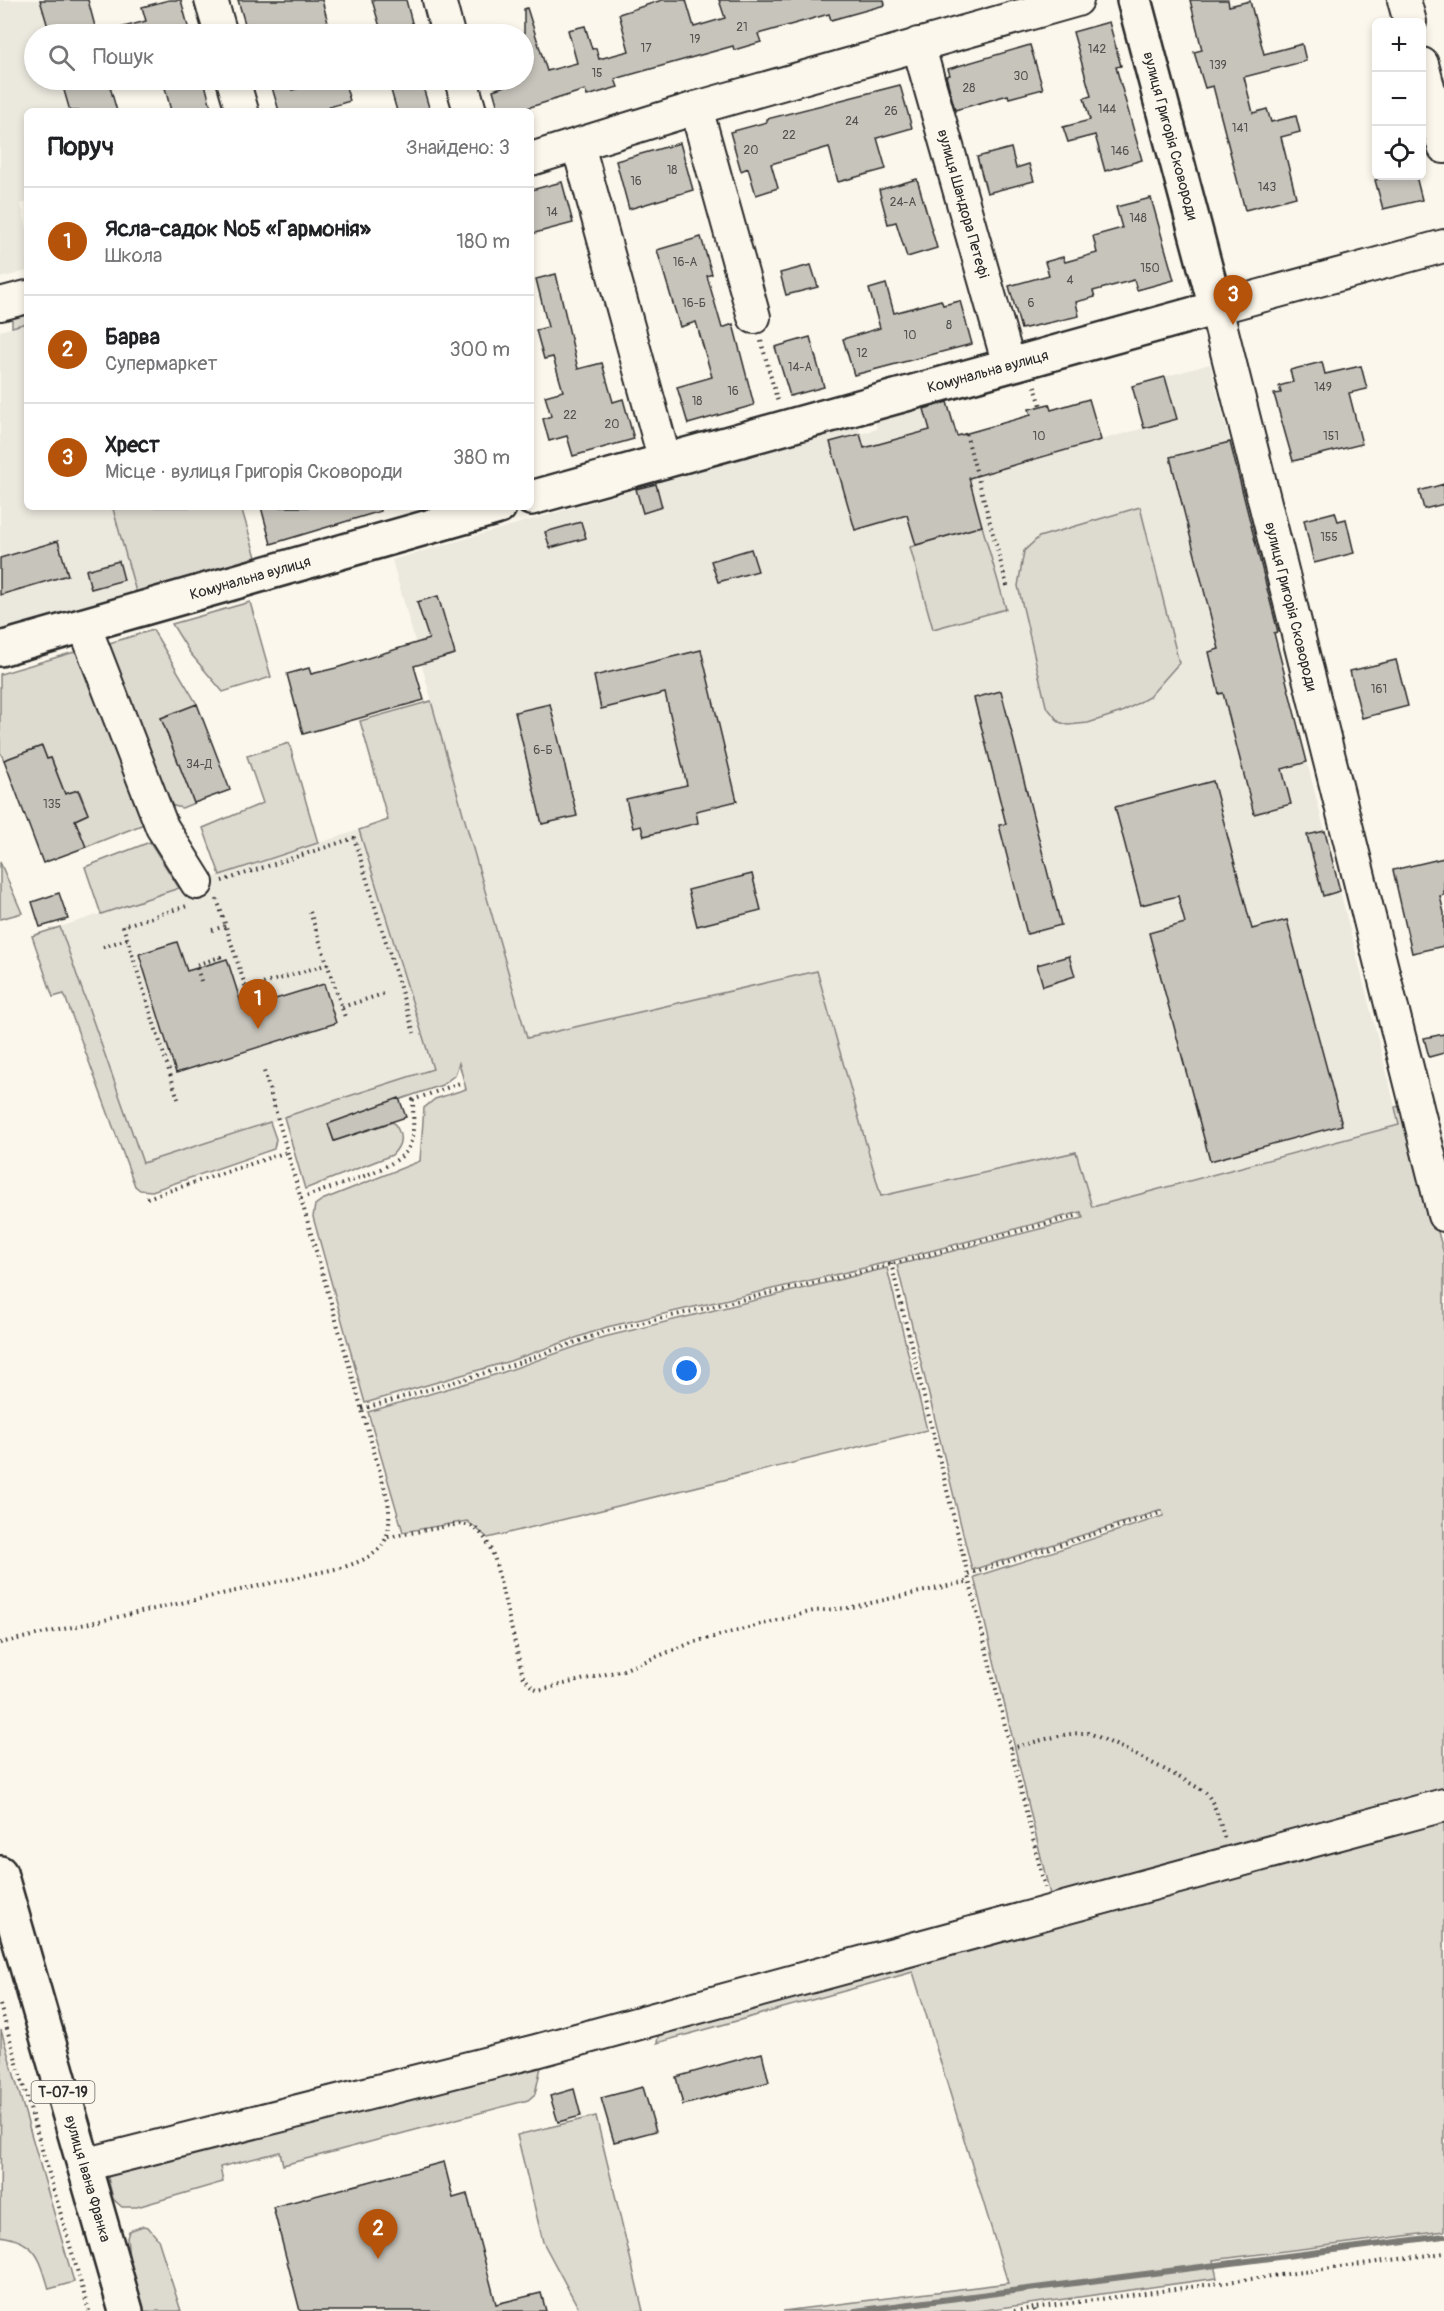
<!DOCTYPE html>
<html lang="uk">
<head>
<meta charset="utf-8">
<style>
	:root { --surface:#fff; --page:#f2f2f2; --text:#202124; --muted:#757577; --line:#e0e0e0; --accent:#b45309 }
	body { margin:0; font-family:Pangolin,sans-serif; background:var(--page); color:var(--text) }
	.controls { position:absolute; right:18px; top:18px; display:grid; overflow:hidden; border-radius:9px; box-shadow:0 3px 9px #0003 }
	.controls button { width:54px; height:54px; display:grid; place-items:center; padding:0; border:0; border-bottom:2px solid var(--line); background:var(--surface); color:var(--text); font:30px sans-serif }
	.you { position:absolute; left:687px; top:1371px; width:21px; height:21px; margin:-15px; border:4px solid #fff; border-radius:50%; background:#1a73e8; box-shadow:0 0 0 9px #1a73e833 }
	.badge { display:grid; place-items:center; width:39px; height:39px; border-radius:50%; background:var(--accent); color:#fff; font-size:20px; font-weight:700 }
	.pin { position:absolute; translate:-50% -50px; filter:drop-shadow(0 2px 3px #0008) }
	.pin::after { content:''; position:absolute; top:32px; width:21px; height:18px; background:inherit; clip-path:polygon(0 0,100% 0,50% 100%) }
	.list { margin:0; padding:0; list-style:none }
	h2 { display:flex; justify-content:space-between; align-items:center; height:78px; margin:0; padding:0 24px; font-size:26px }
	h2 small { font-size:20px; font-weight:400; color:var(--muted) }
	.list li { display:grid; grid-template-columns:39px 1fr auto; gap:18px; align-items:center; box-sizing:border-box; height:108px; padding:0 24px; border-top:2px solid var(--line) }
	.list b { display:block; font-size:22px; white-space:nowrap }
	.list p { margin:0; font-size:20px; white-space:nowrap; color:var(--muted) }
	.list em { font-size:20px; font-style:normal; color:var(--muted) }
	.icon { flex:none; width:33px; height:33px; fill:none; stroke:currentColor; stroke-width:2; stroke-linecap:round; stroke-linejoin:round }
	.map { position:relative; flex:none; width:1444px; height:2311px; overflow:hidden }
	.search { position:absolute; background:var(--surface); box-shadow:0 3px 9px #0003; left:24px; top:24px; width:510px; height:66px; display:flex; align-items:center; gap:15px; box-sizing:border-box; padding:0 21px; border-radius:33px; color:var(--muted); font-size:22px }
	.panel { position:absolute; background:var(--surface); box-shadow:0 3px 9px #0003; left:24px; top:108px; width:510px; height:402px; border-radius:9px }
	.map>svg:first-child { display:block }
	.built { fill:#ebe8de }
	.green { fill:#dddad0; stroke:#84827e; stroke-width:1.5 }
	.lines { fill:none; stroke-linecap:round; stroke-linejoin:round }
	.stream { stroke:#7b7a75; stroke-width:6 }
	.building { fill:#c7c4bc; stroke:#2b2b2b; stroke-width:1.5 }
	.minor-casing { stroke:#2b2b2b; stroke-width:36 }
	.major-casing { stroke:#2b2b2b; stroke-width:38 }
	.path { stroke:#2b2b2b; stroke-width:4; stroke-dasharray:1.5 4.5; stroke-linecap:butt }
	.minor { stroke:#fbf7ec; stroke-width:32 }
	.major { stroke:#fbf7ec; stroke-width:33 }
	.labels { text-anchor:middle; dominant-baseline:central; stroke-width:5; stroke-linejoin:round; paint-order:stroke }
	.number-label { font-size:12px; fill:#52514f }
	.shield { fill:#fbf7ec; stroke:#696865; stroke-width:1.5 }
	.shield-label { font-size:14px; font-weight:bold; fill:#2b2b2b }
	.street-label { font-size:15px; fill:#2b2b2b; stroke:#fbf7ec }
</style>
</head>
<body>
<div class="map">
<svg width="1444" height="2311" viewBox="0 0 1444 2311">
	<rect width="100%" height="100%" fill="#fbf7ec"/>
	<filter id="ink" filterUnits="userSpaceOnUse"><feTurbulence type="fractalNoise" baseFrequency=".0167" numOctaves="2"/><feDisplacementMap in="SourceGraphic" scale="12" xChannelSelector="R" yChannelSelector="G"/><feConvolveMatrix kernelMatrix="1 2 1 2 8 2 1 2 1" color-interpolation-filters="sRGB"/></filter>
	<g filter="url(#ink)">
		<!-- built -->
		<path class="built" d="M0 0H88L97 34H34V80H108L117 111H27V202L21 204 27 229V271L0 278Z
			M27 323V507H121L113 510 136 592 0 632V331Z
			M1210 364 1278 631 1274 633 1400 1125 1092 1207 1075 1152 881 1196 817 971 527 1038 392 560 858 425 860 434 877 429 875 420 946 400 957 436 1031 415 1029 409 1049 404 1051 410 1089 399 1101 440 1144 428 1132 386Z
			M359 830 433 1069 143 1164 60 927Z"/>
		<!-- green -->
		<path class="green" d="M27 313V323L12 327V317Z
			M121 507H241L256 557 136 592 113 509Z
			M1140 507 1179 663 1149 697 1122 712 1088 723 1068 725 1059 722 1046 706 1018 586 1024 551 1039 537Z
			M982 526 1006 609 933 629 910 547Z
			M250 602 271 677 223 692 190 653 172 624Z
			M153 630 197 704 161 718 194 803 182 808 166 804 106 644Z
			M78 651 144 824 86 847 75 820 88 814 79 790 65 794 51 758 47 759 42 746 4 760 0 752V674Z
			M431 701 527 1038 817 971 881 1196 1076 1152 1092 1207 1399 1125 1395 1107 1400 1106 1406 1113 1444 1254V1798L1052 1903 974 1577 1163 1516 1162 1510 972 1570 897 1265 1083 1218 1081 1212 864 1268 607 1327 510 1361 365 1403 313 1217 315 1205 322 1200 420 1161 424 1108 435 1099 466 1089 459 1063 455 1075 442 1085 328 1124 334 1141 393 1122C403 1134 403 1144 392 1155L305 1189 284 1117 433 1069 359 830 388 820 360 721Z
			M289 743 318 843 220 875 203 828 263 803 247 756Z
			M150 842 179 888 101 914 85 867Z
			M0 862 22 913 0 919Z
			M60 927 143 1163 270 1122 276 1139 274 1149 152 1191 140 1190 135 1186 64 994 53 997 32 936Z
			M887 1268 927 1430 488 1538 467 1521 403 1532 368 1412 501 1373 600 1338Z
			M1444 1814V2231L1213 2260 1217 2278 978 2311H783L1008 2283 913 1972 657 2043 659 2031Z
			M1 2030 74 2282 49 2289C40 2258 36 2241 0 2236Z
			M543 2058 535 2094 528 2100 283 2165 280 2152 220 2167 223 2182 137 2207H122L113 2199 107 2174Z
			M596 2116 643 2311H580L543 2242 517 2135Z
			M143 2226 148 2227 158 2239 181 2311H144L129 2258 127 2238 129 2231Z"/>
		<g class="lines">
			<!-- stream -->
			<path class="stream" d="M855 2311 1444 2236"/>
		</g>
		<!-- building -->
		<path class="building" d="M40 0H88L97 34H50Z
			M169 0H181L190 34H116V29L146 21 142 7Z
			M238 0H322L331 34H248Z
			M372 0H406L415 34H382Z
			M662 0H686L694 27 725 18 719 0H884L885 5 831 20 829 14 758 34 761 42 734 50 733 46 615 79 618 87 587 96 585 90 527 108 528 111H499L493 90 508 85 507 80H524V9L527 8 547 71 577 63 568 30 585 26 592 49 596 48 599 59 629 51 619 14Z
			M1190 0H1228L1229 6 1250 1 1264 54 1302 44 1306 61 1244 77 1253 113 1267 109 1271 122 1296 116 1300 132 1281 137 1296 197 1245 210 1213 86 1205 88 1194 52 1202 50Z
			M1109 22 1121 66 1116 67 1142 160 1105 171 1095 135 1068 142 1063 127 1090 120 1084 98 1091 96 1073 32Z
			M1030 45 1043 89 1009 98 1008 95 955 110 946 76 950 75 948 69Z
			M61 80H108L117 111H70Z
			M181 80H204L212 111H171L164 84Z
			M289 80 292 90 328 80H344L350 101 329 107 330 111H279L271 84Z
			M388 80H421L430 111H397Z
			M900 85 912 128 877 138 886 169 838 182 829 147 771 164 778 188 756 195 748 168 741 171 730 132 767 122V119Z
			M680 143 693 190 629 209 616 161Z
			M1011 148 1016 168 1029 164 1034 181 987 193 977 157Z
			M1392 176H1416L1422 200 1383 209 1375 180Z
			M917 179 937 248 907 257 896 222 888 224 879 190Z
			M562 182 573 223 531 234V190Z
			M1151 198 1174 280 1137 290 1134 280 1093 291 1095 297 1076 302 1079 316 1021 329 1009 286 1049 275 1045 262 1063 257 1065 262 1097 253 1093 236 1122 228 1116 207Z
			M701 237 712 274 707 276 722 328 733 324 754 405 688 424 677 387 712 377 696 322 680 327 657 250Z
			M811 265 818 287 786 295 780 273Z
			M556 274 578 369 602 363 613 402 623 399 634 439 573 456 567 436 549 441 543 419 551 416 545 396 563 391 553 357 544 359 536 330 548 327 536 279Z
			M886 284 894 313 941 300 943 305 960 301 972 344 854 375 843 339 880 328 869 289Z
			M810 337 824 387 790 396 775 347Z
			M1322 362 1325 374 1361 366 1367 389 1349 393 1362 444 1293 461 1274 394 1281 393 1279 386 1293 382 1290 370Z
			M1165 377 1177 419 1144 428 1132 386Z
			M1089 399 1101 440 969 478 982 526 916 545 907 515 855 530 830 442 860 434 864 448 930 430 924 409 947 402 957 436 1031 415 1029 409 1049 404 1051 410Z
			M1230 442 1278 632 1274 633 1307 762 1282 769 1291 804 1254 814 1223 693 1219 694 1209 652 1219 649 1170 457Z
			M656 484 662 507 643 513 636 489Z
			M1444 484V504L1424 509 1419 491Z
			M261 507H380L381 511 271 544Z
			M1335 512 1338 521 1346 519 1354 553 1314 563 1304 520Z
			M581 522 586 538 550 548 545 532Z
			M58 541 68 575 0 595V558Z
			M751 549 758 571 718 582 711 561Z
			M119 561 124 580 91 589 86 570Z
			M438 596 455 654 414 666 424 700 303 734 287 674 309 668 311 674 336 668 429 639 417 602Z
			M701 650 737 801 696 811 698 823 644 836 641 826 633 828 626 799 687 785 665 693 601 709 594 676Z
			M1396 660 1408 706 1362 718 1350 671Z
			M1001 691 1061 925 1027 934 999 825 1006 824 974 698Z
			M197 704 230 790 194 803 161 718Z
			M550 704 577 816 542 824 515 712Z
			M42 746 47 759 51 758 65 794 78 790 88 814 75 820 86 847 43 863 4 760Z
			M1213 781 1252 929 1287 920 1342 1125 1210 1161 1149 933 1185 923 1178 896 1141 905 1115 807Z
			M1325 831 1340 891 1323 896 1307 835Z
			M1444 858V895L1440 896 1444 913V946L1412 953 1393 870Z
			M752 874 761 910 697 926 688 890Z
			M59 893 68 919 40 927 32 902Z
			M177 942 187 971 227 959 243 1009 324 984 336 1023 176 1073 139 954Z
			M1069 956 1075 976 1043 986 1037 965Z
			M1444 1034V1053L1429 1057 1424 1038Z
			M399 1098 406 1117 334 1141 328 1124Z
			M762 2053 769 2082 683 2105 676 2077Z
			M643 2087 656 2131 614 2142 601 2098Z
			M574 2089 581 2116 558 2122 550 2096Z
			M444 2162 453 2198 467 2194 496 2304 541 2293 546 2311H300L273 2207Z"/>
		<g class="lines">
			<!-- minor casing -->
			<g class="minor-casing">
				<g id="minor">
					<path d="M211 0 221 34"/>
					<path d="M439 0 448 34"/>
					<path d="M1404 0 1410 22"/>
					<path id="s1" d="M918 44 1009 365"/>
					<path d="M1422 64 1444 147"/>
					<path d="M233 80 242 111"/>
					<path d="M461 80 470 111"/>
					<path d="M696 108 754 317"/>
					<path d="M578 145 665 461"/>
					<path d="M531 159 696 108 1077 0"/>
					<path id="s2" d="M1444 246 1216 308 1444 1215"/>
					<path d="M0 304 27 297"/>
					<path d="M84 625 162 827 197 883"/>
					<path d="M84 2165 536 2051 1444 1805"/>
				</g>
			</g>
			<!-- major casing -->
			<g class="major-casing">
				<g id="major">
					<path id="s3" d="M531 498 1216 308 1134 0"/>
					<path id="s4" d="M0 649 499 507"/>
					<path id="s5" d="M0 1873 126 2311"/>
				</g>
			</g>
			<!-- path -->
			<path class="path" d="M761 341 778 403
				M1035 386 1041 406
				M966 434 1008 589
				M222 881 354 838 414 1033
				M217 899 252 1007
				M310 912 346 1020
				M212 930 226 926
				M103 947 127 939
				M201 981 196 965 220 957 221 961
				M246 989 328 964
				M342 1007 383 994
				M178 1099 123 926 187 906
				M147 1198 287 1152
				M301 1198C325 1189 400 1169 409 1147 415 1133 413 1115 413 1100L460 1083
				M891 1263 1045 1888
				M362 1409 512 1365 607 1331 865 1271 1080 1215
				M388 1537 460 1524C480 1524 489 1543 495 1560L523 1676 532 1687 539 1690 623 1670 694 1642 813 1611 848 1608 970 1581
				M968 1574 1160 1513
				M0 1643 344 1567C384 1554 393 1541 388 1500L264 1071
				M1011 1748C1035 1743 1063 1732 1088 1733 1096 1734 1201 1787 1206 1793 1217 1806 1220 1824 1225 1840
				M0 2005 89 2311
				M1014 2311 1034 2308
				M1035 2311 1034 2308 1444 2253"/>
			<!-- minor -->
			<use href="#minor" class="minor"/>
			<!-- major -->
			<use href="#major" class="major"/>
		</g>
	</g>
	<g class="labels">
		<!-- number labels -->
		<g class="number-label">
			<text x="742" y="27">21</text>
			<text x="695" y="39">19</text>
			<text x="646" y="48">17</text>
			<text x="1097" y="49">142</text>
			<text x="1218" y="65">139</text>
			<text x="597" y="73">15</text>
			<text x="1021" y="76">30</text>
			<text x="969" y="88">28</text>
			<text x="1107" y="109">144</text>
			<text x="891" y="111">26</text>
			<text x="852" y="121">24</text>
			<text x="1240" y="128">141</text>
			<text x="789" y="135">22</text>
			<text x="751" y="150">20</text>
			<text x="1120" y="151">146</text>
			<text x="672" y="170">18</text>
			<text x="636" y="181">16</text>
			<text x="1267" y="187">143</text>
			<text x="903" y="202">24-А</text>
			<text x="552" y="212">14</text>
			<text x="1138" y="218">148</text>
			<text x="685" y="262">16-А</text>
			<text x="1150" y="268">150</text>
			<text x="1070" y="280">4</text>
			<text x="694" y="303">16-Б</text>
			<text x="1031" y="303">6</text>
			<text x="949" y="325">8</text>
			<text x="910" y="335">10</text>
			<text x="862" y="353">12</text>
			<text x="800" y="367">14-А</text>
			<text x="1323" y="387">149</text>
			<text x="733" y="391">16</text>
			<text x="697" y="401">18</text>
			<text x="570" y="415">22</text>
			<text x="612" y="424">20</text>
			<text x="1039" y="436">10</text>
			<text x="1331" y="436">151</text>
			<text x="1329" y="537">155</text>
			<text x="1379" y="689">161</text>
			<text x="543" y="750">6-Б</text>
			<text x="199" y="764">34-Д</text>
			<text x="52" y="804">135</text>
		</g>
		<!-- shield labels -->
		<rect class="shield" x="31.5" y="2081" width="63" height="22" rx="4.5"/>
		<g class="shield-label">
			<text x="63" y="2092">Т-07-19</text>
		</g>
		<!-- street labels -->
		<g class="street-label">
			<text transform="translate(1170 136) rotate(75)">вулиця Григорія Сковороди</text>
			<text stroke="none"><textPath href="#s1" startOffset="166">вулиця Шандора Петефі</textPath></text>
			<text stroke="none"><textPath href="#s3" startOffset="474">Комунальна вулиця</textPath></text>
			<text stroke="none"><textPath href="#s4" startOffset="260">Комунальна вулиця</textPath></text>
			<text stroke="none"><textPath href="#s2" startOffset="544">вулиця Григорія Сковороди</textPath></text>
			<text stroke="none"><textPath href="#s5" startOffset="318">вулиця Івана Франка</textPath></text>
		</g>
	</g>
</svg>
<div class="controls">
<button>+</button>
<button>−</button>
<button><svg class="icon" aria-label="locate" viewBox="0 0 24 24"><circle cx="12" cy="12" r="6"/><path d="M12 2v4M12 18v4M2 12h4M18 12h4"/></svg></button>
</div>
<div class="you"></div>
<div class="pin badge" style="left:258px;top:1029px">1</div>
<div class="pin badge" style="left:378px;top:2259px">2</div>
<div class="pin badge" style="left:1233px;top:325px">3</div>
<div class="search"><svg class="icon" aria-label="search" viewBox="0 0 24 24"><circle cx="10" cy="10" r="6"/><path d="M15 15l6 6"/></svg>Пошук</div>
<section class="panel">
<h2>Поруч<small>Знайдено: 3</small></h2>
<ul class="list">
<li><span class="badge">1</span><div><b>Ясла-садок №5 «Гармонія»</b><p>Школа</p></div><em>180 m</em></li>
<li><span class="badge">2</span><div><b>Барва</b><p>Супермаркет</p></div><em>300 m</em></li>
<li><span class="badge">3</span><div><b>Хрест</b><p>Місце · вулиця Григорія Сковороди</p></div><em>380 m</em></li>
</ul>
</section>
</div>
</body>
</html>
